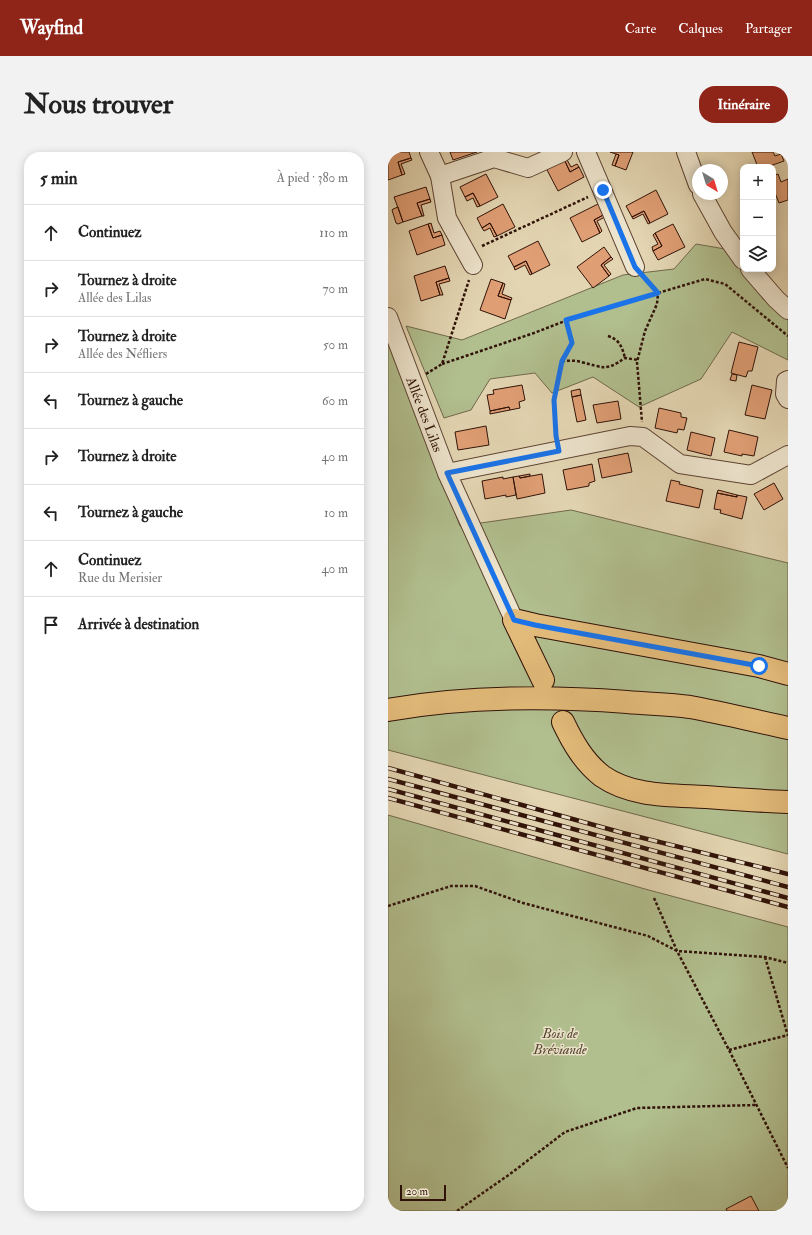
<!DOCTYPE html>
<html lang="fr">
<head>
<meta charset="utf-8">
<style>
	:root { --surface:#fff; --page:#f2f2f2; --text:#222; --muted:#767676; --line:#e0e0e0; --accent:#8f2418 }
	body { margin:0; font-family:"IM FELL Double Pica",serif; background:var(--page); color:var(--text) }
	.controls { position:absolute; right:12px; top:12px; display:grid; overflow:hidden; border-radius:8px; box-shadow:0 2px 10px #0003 }
	.controls button { width:36px; height:36px; display:grid; place-items:center; padding:0; border:0; border-bottom:1px solid var(--line); background:var(--surface); color:var(--text); font:20px sans-serif }
	.compass { position:absolute; left:304px; top:12px; width:36px; height:36px; border-radius:50%; background:var(--surface); box-shadow:0 2px 10px #0003; rotate:142deg }
	.scale { position:absolute; left:12px; bottom:10px; width:46px; box-sizing:border-box; padding-left:4px; border:2px solid #301208; border-top:0; font-size:11px; line-height:14px; white-space:nowrap; color:#301208; -webkit-text-stroke:3px #ede4cd; paint-order:stroke }
	.stop { position:absolute; width:12px; height:12px; margin:-9px; border:3px solid #1a73e8; border-radius:50%; background:#fff }
	.stop.end { background:#1a73e8; border-color:#fff; box-shadow:0 1px 4px #0008 }
	.list { margin:0; padding:0; list-style:none }
	h2 { display:flex; justify-content:space-between; align-items:center; height:52px; margin:0; padding:0 16px; font-size:17px }
	h2 small { font-size:13px; font-weight:400; color:var(--muted) }
	.list li { display:grid; grid-template-columns:26px 1fr auto; gap:12px; align-items:center; box-sizing:border-box; height:56px; padding:0 16px; border-top:1px solid var(--line) }
	.list b { display:block; font-size:15px; white-space:nowrap }
	.list p { margin:0; font-size:13px; white-space:nowrap; color:var(--muted) }
	.list em { font-size:13px; font-style:normal; color:var(--muted) }
	.icon { flex:none; width:22px; height:22px; fill:none; stroke:currentColor; stroke-width:2; stroke-linecap:round; stroke-linejoin:round }
	.map { position:relative; flex:none; width:400px; height:1059px; overflow:hidden; border-radius:16px }
	header { display:flex; align-items:center; gap:24px; box-sizing:border-box; height:56px; padding:0 20px; background:var(--accent); color:#fff }
	header strong { font-size:19px }
	nav { display:flex; gap:22px; margin-inline-start:auto; font-size:14px }
	.intro { display:flex; align-items:center; justify-content:space-between; box-sizing:border-box; height:96px; padding:0 24px }
	h1 { margin:0; font-size:28px }
	.button { padding:10px 18px; border-radius:16px; background:var(--accent); color:#fff; font-size:14px; font-weight:700 }
	main { display:flex; gap:24px; padding:0 24px }
	aside { flex:1; background:var(--surface); border-radius:16px; box-shadow:0 2px 10px #0003 }
	.map>svg:first-child { display:block }
	.green { fill:#b1be8e; stroke:#70684b }
	.building { fill:#e09e74; stroke:#301208 }
	.lines { fill:none; stroke-linecap:round; stroke-linejoin:round }
	.street-casing { stroke:#5d4332; stroke-width:20 }
	.primary-casing { stroke:#301208; stroke-width:24 }
	.path { stroke:#301208; stroke-width:2.5; stroke-dasharray:3 2; stroke-linecap:butt }
	.street { stroke:#ede4cd; stroke-width:18 }
	.primary { stroke:#e2ba79; stroke-width:22 }
	.rail-casing { stroke:#301208; stroke-width:4.5 }
	.rail { stroke:#ede4cd; stroke-width:3; stroke-dasharray:9; stroke-linecap:butt }
	.route { stroke:#1a73e8; stroke-width:5 }
	.labels { text-anchor:middle; dominant-baseline:central; stroke-width:3; stroke-linejoin:round; paint-order:stroke }
	.street-label { font-size:14px; fill:#301208; stroke:#ede4cd }
	.park-label { font-size:14px; font-style:italic; fill:#574630; stroke:#ede4cd }
</style>
</head>
<body>
<header>
<strong>Wayfind</strong>
<nav><a>Carte</a><a>Calques</a><a>Partager</a></nav>
</header>
<div class="intro"><h1>Nous trouver</h1><a class="button">Itinéraire</a></div>
<main>
<aside>
<h2>5 min<small>À pied · 380 m</small></h2>
<ul class="list">
<li><svg class="icon" aria-label="ahead" viewBox="0 0 24 24"><path d="M12 20V5M6 11l6-6 6 6"/></svg><div><b>Continuez</b></div><em>110 m</em></li>
<li><svg class="icon" aria-label="right" viewBox="0 0 24 24"><path d="M7 20v-9h11M14 6l5 5-5 5"/></svg><div><b>Tournez à droite</b><p>Allée des Lilas</p></div><em>70 m</em></li>
<li><svg class="icon" aria-label="right" viewBox="0 0 24 24"><path d="M7 20v-9h11M14 6l5 5-5 5"/></svg><div><b>Tournez à droite</b><p>Allée des Néfliers</p></div><em>50 m</em></li>
<li><svg class="icon" aria-label="left" viewBox="0 0 24 24"><path d="M17 20v-9H6M10 6l-5 5 5 5"/></svg><div><b>Tournez à gauche</b></div><em>60 m</em></li>
<li><svg class="icon" aria-label="right" viewBox="0 0 24 24"><path d="M7 20v-9h11M14 6l5 5-5 5"/></svg><div><b>Tournez à droite</b></div><em>40 m</em></li>
<li><svg class="icon" aria-label="left" viewBox="0 0 24 24"><path d="M17 20v-9H6M10 6l-5 5 5 5"/></svg><div><b>Tournez à gauche</b></div><em>10 m</em></li>
<li><svg class="icon" aria-label="ahead" viewBox="0 0 24 24"><path d="M12 20V5M6 11l6-6 6 6"/></svg><div><b>Continuez</b><p>Rue du Merisier</p></div><em>40 m</em></li>
<li><svg class="icon" aria-label="arrive" viewBox="0 0 24 24"><path d="M6 21V4h12l-3 4 3 4H6"/></svg><div><b>Arrivée à destination</b></div></li>
</ul>
</aside>
<div class="map">
<svg width="400" height="1059" viewBox="0 0 400 1059">
	<rect width="100%" height="100%" fill="#e3d5b2"/>
	<filter id="stains"><feTurbulence type="fractalNoise" baseFrequency=".005" numOctaves="4"/><feColorMatrix values="0 0 0 0 .2 0 0 0 0 .09 0 0 0 0 .02 0 0 0 .5 -.17"/></filter>
	<radialGradient id="worn" r=".72"><stop offset=".6" stop-color="#630" stop-opacity="0"/><stop offset="1" stop-color="#630" stop-opacity=".3"/></radialGradient>
	<!-- green -->
	<path class="green" d="M308 92 337 97 361 128 400 168V208L344 180 313 227 251 255 205 225 164 241 147 221 102 227 83 258 56 266 18 174 74 188 235 123 286 117Z
		M0 184 72 374 183 358 400 411V702L0 598Z
		M0 663 257 737 400 775V1059H0Z"/>
	<!-- building -->
	<path class="building" d="M0 0H21L23 6 10 10 14 23 0 28Z
		M62 0H89L65 8Z
		M222 0H245L238 18 227 14 231 3Z
		M364 0H385L387 4 393 2 396 9 379 15H370Z
		M228 2 231 3 227 14 224 13Z
		M23 6 24 8 13 12 17 22 14 23 10 10Z
		M178 6 183 15 189 12 191 15 182 20 176 7Z
		M176 7 182 20 191 15 196 25 170 39 158 16Z
		M98 22 110 45 92 54 85 41 77 45 72 35Z
		M390 22 393 30 400 27V48L391 51 385 36V24Z
		M38 35 42 47 29 51 34 64 15 70 6 45Z
		M268 38 280 62 262 71 256 59 244 65 238 54Z
		M85 41 92 54 89 55 85 46 79 49 77 45Z
		M42 47 43 50 33 53 36 64H34L29 51Z
		M212 51 217 62 206 68 212 81 194 90 182 66Z
		M115 52 127 75 109 84 102 71 94 76 89 66Z
		M10 55 15 70 10 72 8 71 4 58 5 57Z
		M256 59 262 71 260 72 255 62 245 67 244 65Z
		M217 62 219 64 209 69 214 79 212 81 206 68Z
		M43 71 46 81 52 79 54 83 45 86 40 72Z
		M102 71 109 84 106 85 102 76 96 79 94 76Z
		M40 72 45 86 54 83 57 93 29 103 21 79Z
		M285 72 297 95 270 108 265 99 274 94 267 81Z
		M267 81 274 94 265 99 264 95 270 92 265 83Z
		M150 89 162 113 144 122 138 109 126 115 120 104Z
		M216 95 223 105 213 113 221 124 205 136 189 115Z
		M223 105 225 107 216 113 223 122 221 124 213 113Z
		M138 109 144 122 142 123 137 113 127 118 126 115Z
		M57 114 61 126 48 130 52 143 33 149 26 124Z
		M61 126 62 129 51 132 55 143H52L48 130Z
		M103 127 115 131 110 144 123 148 117 167 92 158Z
		M115 131 117 132 114 142 124 146 123 148 110 144Z
		M351 190 370 195 364 219H360L358 225 343 221Z
		M344 222 349 223 348 229 342 228Z
		M134 233 137 248 131 250 132 256 122 258 121 255 102 259 99 243 106 242 105 238Z
		M364 233 384 238 377 267 357 263Z
		M192 237 193 243 184 245 183 239Z
		M193 243 198 268 189 270 184 245Z
		M230 249 233 267 209 271 205 253Z
		M121 255 122 258 102 262V259Z
		M271 256 293 261V265L299 266 296 278 290 277 289 281 267 276Z
		M98 274 101 293 70 298 67 280Z
		M341 278 370 285 366 304 354 302V304L336 300Z
		M303 280 327 286 323 304 299 298Z
		M240 301 244 320 214 326 210 307Z
		M204 312 207 329 201 331V334L179 338 175 318Z
		M142 322V324L132 326 131 324Z
		M154 322 157 341 129 347 125 325 131 324 132 326Z
		M115 325V327L125 325 128 343 118 345V343L97 347 94 329Z
		M283 328 292 330 291 332 315 338 311 356 278 349Z
		M386 331 395 347 376 358 366 342Z
		M330 338 349 343V345L329 341Z
		M329 341 349 345V343L359 345 354 367 332 361 333 358 326 357Z
		M363 1044 371 1059H339L338 1057Z"/>
	<g class="lines">
		<!-- street casing -->
		<g class="street-casing">
			<g id="street">
				<path d="M41 0 52 24 106 6 140 16 175 0"/>
				<path d="M198 0 247 115"/>
				<path d="M298 0 310 33"/>
				<path d="M52 24 59 66 85 113"/>
				<path d="M314 42 335 80 355 108"/>
				<path d="M362 117 388 147 400 158"/>
				<path id="s1" d="M0 165 59 321 126 468"/>
				<path d="M400 228 398 229 397 242 400 247"/>
				<path d="M59 321 242 284 255 285 292 312 363 323 400 303"/>
			</g>
		</g>
		<!-- primary casing -->
		<g class="primary-casing">
			<path id="primary" d="M126 468 147 473 371 514 400 522
				M126 468 155 528
				M0 558C78 544 159 544 239 550 260 552 281 552 302 555 335 561 367 569 400 576
				M175 570C185 591 196 610 214 624 244 645 283 643 318 645 345 647 373 649 400 650"/>
		</g>
		<!-- path -->
		<path class="path" d="M94 94 200 45
			M257 126 270 141 317 127 337 132 400 184
			M220 184C232 188 234 195 237 206
			M174 209C180 209 187 208 193 210 215 215 217 220 237 206L250 208
			M54 212 146 181 177 169 270 141 269 152 257 179 249 210 254 270
			M38 222 54 212 81 128
			M168 282 166 248 174 209 184 191 178 169
			M266 746 289 799 341 898 400 1016
			M0 754 63 734H87L135 751 260 784 289 799 377 805 400 811
			M377 805 400 884
			M341 898 400 883
			M69 1059 122 1022 177 980 249 956 368 953"/>
		<!-- street -->
		<use href="#street" class="street"/>
		<!-- primary -->
		<use href="#primary" class="primary"/>
		<!-- rail casing -->
		<g class="rail-casing">
			<path id="rail" d="M0 616 235 681 400 722
				M0 627 400 735
				M0 637 400 746
				M0 646 400 755"/>
		</g>
		<!-- rail -->
		<use href="#rail" class="rail"/>
	</g>
	<g class="lines">
		<!-- route -->
		<path class="route" d="M215 38 247 115 270 141 178 168 184 191 174 209 166 248 168 284 171 299 59 321 126 468 147 473 371 514"/>
	</g>
	<g class="labels">
		<!-- street labels -->
		<g class="street-label">
			<text stroke="none"><textPath href="#s1" startOffset="104">Allée des Lilas</textPath></text>
		</g>
		<!-- park labels -->
		<g class="park-label">
			<text x="172" y="881">Bois de<tspan x="172" dy="16">Bréviande</tspan></text>
		</g>
	</g>
	<rect width="100%" height="100%" filter="url(#stains)"/>
	<rect width="100%" height="100%" fill="url(#worn)"/>
</svg>
<div class="controls">
<button>+</button>
<button>−</button>
<button><svg class="icon" aria-label="layers" viewBox="0 0 24 24"><path d="M12 4l9 5-9 5-9-5zM3 14l9 5 9-5"/></svg></button>
</div>
<svg class="compass" viewBox="-18 -18 36 36"><path d="M0-13l5 13h-10z" fill="#e53935"/><path d="M0 13l5-13h-10z" fill="#767676"/></svg>
<div class="scale">20 m</div>
<div class="stop" style="left:371px;top:514px"></div>
<div class="stop end" style="left:215px;top:38px"></div>
</div>
</main>
</body>
</html>
